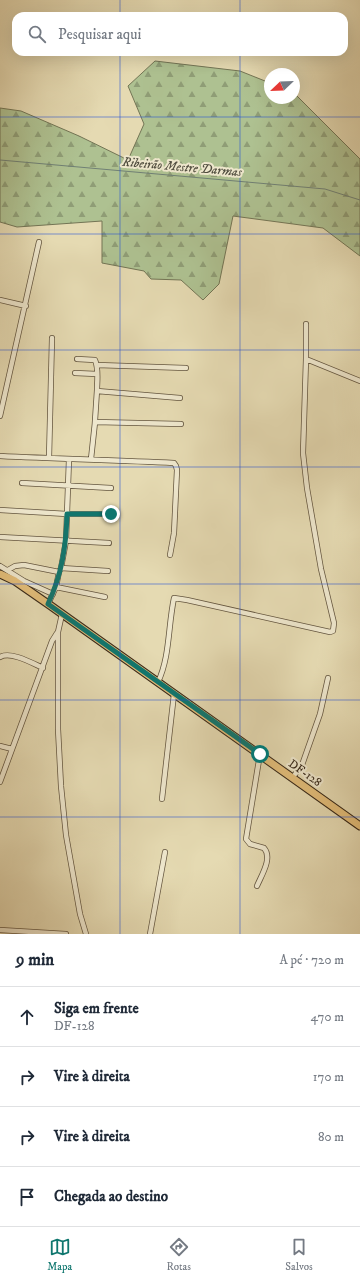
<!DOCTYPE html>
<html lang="pt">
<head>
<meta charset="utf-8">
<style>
	:root { --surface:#fff; --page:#f2f2f3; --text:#1f2937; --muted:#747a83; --line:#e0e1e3; --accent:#0f766e }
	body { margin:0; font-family:"IM FELL DW Pica",serif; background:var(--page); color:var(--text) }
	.compass { position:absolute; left:264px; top:68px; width:36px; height:36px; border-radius:50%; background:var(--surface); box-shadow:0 4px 16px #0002; rotate:247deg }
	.stop { position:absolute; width:12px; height:12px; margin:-9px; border:3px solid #0f766e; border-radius:50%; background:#fff }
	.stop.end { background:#0f766e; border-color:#fff; box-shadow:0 1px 4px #0008 }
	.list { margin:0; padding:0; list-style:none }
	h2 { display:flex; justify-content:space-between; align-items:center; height:52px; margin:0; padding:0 16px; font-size:17px }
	h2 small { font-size:13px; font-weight:400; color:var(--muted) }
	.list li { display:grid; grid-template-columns:26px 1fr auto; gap:12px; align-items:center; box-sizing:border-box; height:60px; padding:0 16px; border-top:1px solid var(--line) }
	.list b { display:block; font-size:15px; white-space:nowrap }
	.list p { margin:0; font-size:13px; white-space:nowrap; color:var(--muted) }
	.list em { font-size:13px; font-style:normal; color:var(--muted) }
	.icon { flex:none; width:22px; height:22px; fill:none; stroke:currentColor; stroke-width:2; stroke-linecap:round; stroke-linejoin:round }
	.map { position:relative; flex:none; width:360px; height:934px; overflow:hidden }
	.search { position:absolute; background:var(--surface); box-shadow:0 4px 16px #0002; left:12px; right:12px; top:12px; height:44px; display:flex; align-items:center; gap:10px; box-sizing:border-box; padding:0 14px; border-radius:12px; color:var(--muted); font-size:15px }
	.sheet { height:292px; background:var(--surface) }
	nav { display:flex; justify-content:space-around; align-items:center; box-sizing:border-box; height:56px; border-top:1px solid var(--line); background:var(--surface); font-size:11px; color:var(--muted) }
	nav a { display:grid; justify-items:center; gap:2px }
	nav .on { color:var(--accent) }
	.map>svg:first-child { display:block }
	.forest { fill:url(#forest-firs); stroke:#737555 }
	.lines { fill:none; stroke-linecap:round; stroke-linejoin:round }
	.stream { stroke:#708075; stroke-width:1 }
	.street-casing { stroke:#63553f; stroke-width:6 }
	.primary-casing { stroke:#382919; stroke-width:9 }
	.street { stroke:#eee7cd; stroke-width:4.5 }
	.primary { stroke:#e2bd79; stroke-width:7 }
	.route { stroke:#0f766e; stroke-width:5 }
	.grid { fill:none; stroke:#1d4ed8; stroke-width:1; stroke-opacity:0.55 }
	.labels { text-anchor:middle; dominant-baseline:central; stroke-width:4; stroke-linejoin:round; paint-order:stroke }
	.street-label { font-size:12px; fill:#382919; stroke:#eee7cd }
	.water-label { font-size:13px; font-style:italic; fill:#504d3f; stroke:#eee7cd }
</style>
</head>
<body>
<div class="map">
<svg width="360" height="934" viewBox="0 0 360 934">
	<defs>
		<pattern id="forest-firs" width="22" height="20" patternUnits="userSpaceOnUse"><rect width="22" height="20" fill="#aec191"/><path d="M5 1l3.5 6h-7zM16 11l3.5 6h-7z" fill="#8f9d76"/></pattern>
	</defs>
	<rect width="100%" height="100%" fill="#e5dab2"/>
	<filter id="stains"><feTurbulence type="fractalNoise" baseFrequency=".005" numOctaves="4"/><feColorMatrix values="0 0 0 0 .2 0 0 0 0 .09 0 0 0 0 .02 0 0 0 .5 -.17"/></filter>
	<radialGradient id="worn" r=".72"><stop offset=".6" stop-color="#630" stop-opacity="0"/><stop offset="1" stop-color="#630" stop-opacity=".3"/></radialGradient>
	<!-- forest -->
	<path class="forest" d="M155 61 240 71 270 83V98H294V93L360 159V256L323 228 233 216 219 284 203 300 181 280 151 279 144 271 102 263V221L17 227 0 222V108L21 111 79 136 128 160 144 124 128 86Z"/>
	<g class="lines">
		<!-- stream -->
		<path class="stream" d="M0 160 325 189 360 200"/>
		<!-- street casing -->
		<g class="street-casing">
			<path id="street" d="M0 300 26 306
				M77 359 95 360C99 369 97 381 97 390 96 413 94 436 91 459
				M306 359 360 381
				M97 365 186 368
				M75 373 97 374
				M97 391 180 398
				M0 416 39 242
				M95 422 181 424
				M0 456C58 459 116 460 174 463L176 466 177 470 174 533 170 555
				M49 458 52 338
				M22 483 111 488
				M0 510 67 514H111
				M0 537 109 543
				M0 566 24 581 53 594
				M61 568 108 571
				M8 570 15 566 24 565 59 572
				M56 587 105 597
				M48 604 56 587 59 572 61 568 66 541 69 459
				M62 614 58 632V729L61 786 66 835 80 914 86 934
				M0 657C11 651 32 663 43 668
				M158 682C170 657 168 626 174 598L187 600 330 632 333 631 334 623 321 569 307 488 303 453 306 359V324
				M0 746 12 749
				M293 777 302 765 320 714 328 678
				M0 782 52 641 57 633
				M162 799 174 694
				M257 886C261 876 273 858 264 848L250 844 246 839 260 754
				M0 930 66 934
				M150 934 165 852"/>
		</g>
		<!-- primary casing -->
		<g class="primary-casing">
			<path id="primary" d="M0 574 15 581 51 606 360 826"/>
		</g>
		<!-- street -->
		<use href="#street" class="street"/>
		<!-- primary -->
		<use href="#primary" class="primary"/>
	</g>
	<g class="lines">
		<!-- route -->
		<path class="route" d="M111 514H67C66 547 62 574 48 604L260 754"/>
	</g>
	<!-- grid -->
	<path class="grid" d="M120 0V16M240 0V16M120 52V934M240 52V934M0 117H360M0 234H360M0 350H360M0 467H360M0 584H360M0 700H360M0 817H360"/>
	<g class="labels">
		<!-- street labels -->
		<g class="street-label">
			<text transform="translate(305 773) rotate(35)">DF-128</text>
		</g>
		<!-- water labels -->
		<g class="water-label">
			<text transform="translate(182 167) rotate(5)">Ribeirão Mestre Darmas</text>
		</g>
	</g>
	<rect width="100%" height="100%" filter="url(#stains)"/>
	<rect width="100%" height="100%" fill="url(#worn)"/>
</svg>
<svg class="compass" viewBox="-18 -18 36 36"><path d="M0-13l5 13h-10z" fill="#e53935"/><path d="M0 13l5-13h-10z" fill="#747a83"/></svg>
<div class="stop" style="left:260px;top:754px"></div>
<div class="stop end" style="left:111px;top:514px"></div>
<div class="search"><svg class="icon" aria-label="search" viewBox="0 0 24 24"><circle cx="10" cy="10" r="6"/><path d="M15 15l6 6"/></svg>Pesquisar aqui</div>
</div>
<section class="sheet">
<h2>9 min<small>A pé · 720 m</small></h2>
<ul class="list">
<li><svg class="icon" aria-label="ahead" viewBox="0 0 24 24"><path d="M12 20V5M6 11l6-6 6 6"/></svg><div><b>Siga em frente</b><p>DF-128</p></div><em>470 m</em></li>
<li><svg class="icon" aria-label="right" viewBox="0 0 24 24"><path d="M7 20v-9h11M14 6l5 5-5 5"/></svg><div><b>Vire à direita</b></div><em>170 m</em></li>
<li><svg class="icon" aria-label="right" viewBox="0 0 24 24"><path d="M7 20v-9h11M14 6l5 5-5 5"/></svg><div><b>Vire à direita</b></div><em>80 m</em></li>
<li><svg class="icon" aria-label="arrive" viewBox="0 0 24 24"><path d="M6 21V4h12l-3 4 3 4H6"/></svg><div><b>Chegada ao destino</b></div></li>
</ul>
</section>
<nav>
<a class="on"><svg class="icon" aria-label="map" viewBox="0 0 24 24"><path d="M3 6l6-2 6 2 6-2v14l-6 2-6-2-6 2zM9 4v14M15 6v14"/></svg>Mapa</a>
<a><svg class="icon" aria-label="directions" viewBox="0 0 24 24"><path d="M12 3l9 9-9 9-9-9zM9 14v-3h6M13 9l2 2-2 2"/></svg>Rotas</a>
<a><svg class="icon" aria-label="saved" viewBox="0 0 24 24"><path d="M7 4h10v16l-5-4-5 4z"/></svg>Salvos</a>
</nav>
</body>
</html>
